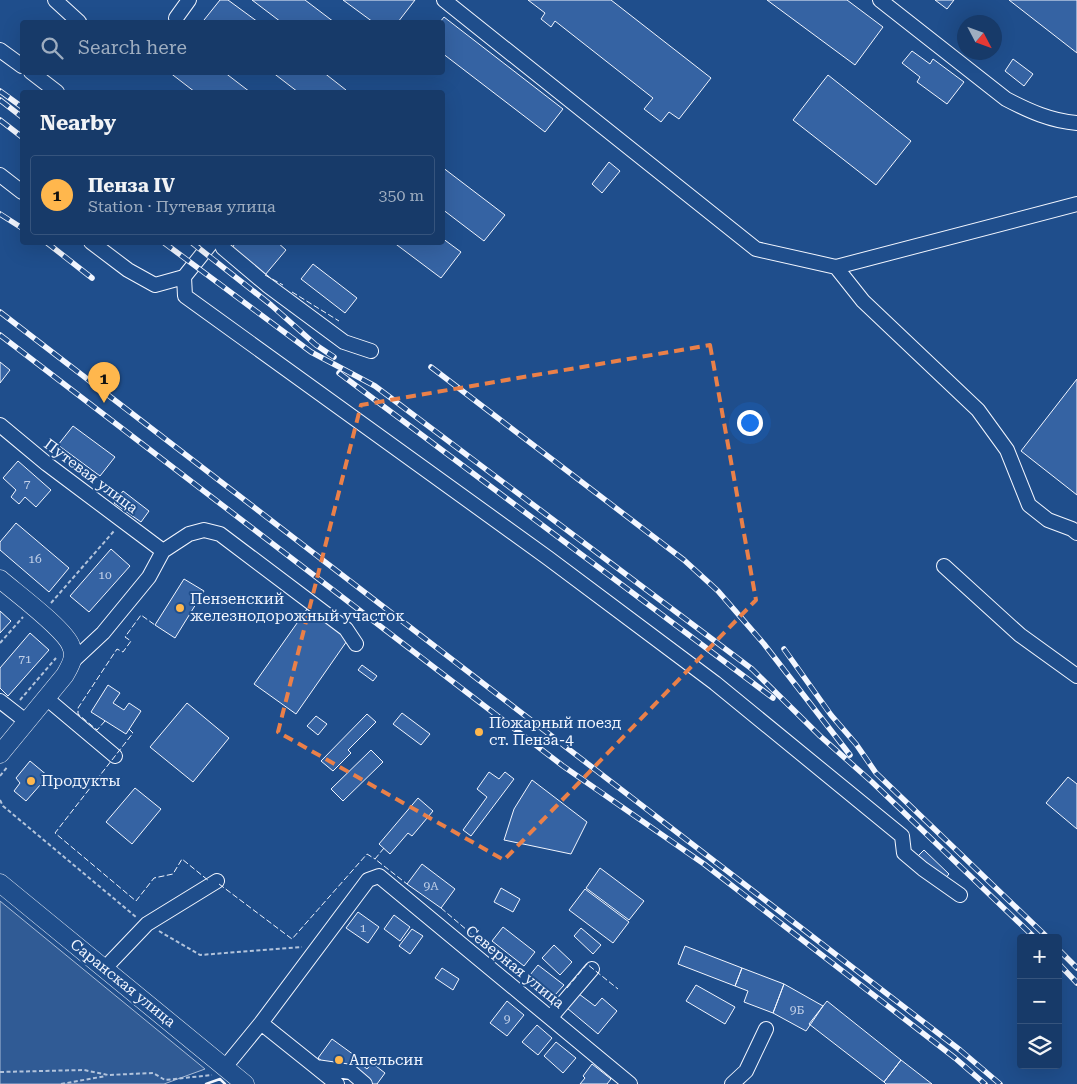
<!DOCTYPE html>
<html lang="en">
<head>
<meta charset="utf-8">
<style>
	:root { --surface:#173a69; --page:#244571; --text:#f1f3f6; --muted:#9eadc0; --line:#36547d; --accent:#ffb74d }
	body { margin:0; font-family:"Roboto Serif",serif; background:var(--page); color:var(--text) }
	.controls { position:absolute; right:15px; bottom:15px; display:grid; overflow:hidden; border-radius:5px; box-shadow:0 5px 20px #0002 }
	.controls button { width:45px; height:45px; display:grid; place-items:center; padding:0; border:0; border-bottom:1px solid var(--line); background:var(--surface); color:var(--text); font:25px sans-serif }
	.compass { position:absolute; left:957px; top:15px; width:45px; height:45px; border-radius:50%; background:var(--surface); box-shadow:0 5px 20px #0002; rotate:131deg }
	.you { position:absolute; left:749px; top:422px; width:18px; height:18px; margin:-12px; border:4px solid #fff; border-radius:50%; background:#1a73e8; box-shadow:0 0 0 8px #1a73e833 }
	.badge { display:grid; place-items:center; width:32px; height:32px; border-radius:50%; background:var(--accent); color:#111; font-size:16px; font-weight:700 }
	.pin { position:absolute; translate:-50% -41px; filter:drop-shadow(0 1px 2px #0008) }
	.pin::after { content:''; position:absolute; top:26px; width:18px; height:15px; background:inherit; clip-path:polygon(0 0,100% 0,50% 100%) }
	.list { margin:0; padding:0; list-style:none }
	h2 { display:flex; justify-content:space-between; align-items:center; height:65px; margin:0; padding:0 20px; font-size:21px }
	h2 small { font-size:16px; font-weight:400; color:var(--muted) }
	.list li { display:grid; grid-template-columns:32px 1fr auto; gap:15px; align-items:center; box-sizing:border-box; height:80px; margin:0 10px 10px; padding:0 10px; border:1px solid var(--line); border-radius:5px }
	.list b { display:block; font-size:19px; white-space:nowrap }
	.list p { margin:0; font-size:16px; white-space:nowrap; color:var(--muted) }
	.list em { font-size:16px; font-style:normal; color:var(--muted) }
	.icon { flex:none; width:28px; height:28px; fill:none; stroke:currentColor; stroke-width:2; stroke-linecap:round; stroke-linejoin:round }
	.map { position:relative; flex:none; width:1077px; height:1084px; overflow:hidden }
	.search { position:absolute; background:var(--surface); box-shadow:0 5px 20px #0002; left:20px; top:20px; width:425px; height:55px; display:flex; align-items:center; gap:12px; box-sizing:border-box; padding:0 18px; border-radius:5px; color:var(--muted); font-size:19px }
	.panel { position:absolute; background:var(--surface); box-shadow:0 5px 20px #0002; left:20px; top:90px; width:425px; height:155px; border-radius:5px }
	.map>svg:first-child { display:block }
	.built { fill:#305b95; stroke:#a8bbd7 }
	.building { fill:#3563a3; stroke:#f2f6ff }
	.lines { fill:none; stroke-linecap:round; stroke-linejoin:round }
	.minor-casing { stroke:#f2f6ff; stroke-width:16 }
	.major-casing { stroke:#f2f6ff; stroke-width:19 }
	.path { stroke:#b3c4dc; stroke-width:2; stroke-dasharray:4 2.5; stroke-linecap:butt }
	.minor { stroke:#1f4e8c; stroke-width:14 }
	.major { stroke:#1f4e8c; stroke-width:18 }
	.rail-casing { stroke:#f2f6ff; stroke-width:5.5 }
	.rail { stroke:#1f4e8c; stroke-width:4; stroke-dasharray:11; stroke-linecap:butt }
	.fence { stroke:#f2f6ff; stroke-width:1; stroke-dasharray:6 2.5; stroke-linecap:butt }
	.wall { stroke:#f2f6ff; stroke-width:2.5 }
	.marked { fill:none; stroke:#ea8049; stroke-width:4; stroke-dasharray:10 6; stroke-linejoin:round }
	.poi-dot { fill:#ffb74d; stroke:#1f4e8c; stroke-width:2 }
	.labels { text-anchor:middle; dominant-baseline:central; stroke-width:4; stroke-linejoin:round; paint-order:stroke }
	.number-label { font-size:12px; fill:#c3d1e8 }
	.street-label { font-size:15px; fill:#f2f6ff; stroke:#1f4e8c }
	.poi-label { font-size:15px; fill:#f2f6ff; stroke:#1f4e8c; text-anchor:start }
</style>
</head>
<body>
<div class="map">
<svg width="1077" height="1084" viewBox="0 0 1077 1084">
	<rect width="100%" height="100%" fill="#1f4e8c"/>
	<!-- built -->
	<path class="built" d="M0 901 205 1069 164 1084H0Z"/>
	<!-- building -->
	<path class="building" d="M220 0H228L258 22H207L204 20Z
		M252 0H305L334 22H281Z
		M343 0H415L398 22H373Z
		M528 0H611L711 78 679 119 669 112 661 122 644 109 653 98 555 21 551 27 541 19 545 13Z
		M767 0H847L883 27 855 65Z
		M935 0H954L947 9Z
		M1009 0H1077V53Z
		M444 17 563 109 545 132 442 53V22H440Z
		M912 51 930 64 933 59 964 82 947 104 917 82 920 77 902 63Z
		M1013 59 1033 74 1024 86 1005 71Z
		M169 72H224L250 92H195Z
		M272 72H323L346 90 344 92H298Z
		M828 75 911 141 876 185 793 120Z
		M609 162 620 171 602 193 592 184Z
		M442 167 505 215 484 241 442 209Z
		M442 238 461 252 441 278 393 242H442Z
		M236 242H277L286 250 265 275 232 248Z
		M313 264 357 298 345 313 301 279Z
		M0 362 10 370 0 383Z
		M1077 379V495L1021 451Z
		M73 426 115 457 100 476 58 445Z
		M18 461 51 490 36 507 25 497 19 504 11 497 16 490 3 478Z
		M123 491 149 511 141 522 114 503Z
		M16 523 69 568 49 592 0 550V542Z
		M111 549 130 566 89 612 70 596Z
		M184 579 204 591 175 638 155 625Z
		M307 609 349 638 296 714 254 684Z
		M0 611 11 621 0 633Z
		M30 633 49 650 8 696 0 688V668Z
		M362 665 377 676 373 681 358 670Z
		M108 685 120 693 113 703 124 710 129 703 141 711 126 734 91 712Z
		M187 703 229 738 193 782 150 747Z
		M402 713 430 734 421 745 393 724Z
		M367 714 376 722 348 750 351 753 333 771 321 761Z
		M316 716 327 724 318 735 307 726Z
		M371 750 383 762 343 801 331 789Z
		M30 761 48 776 26 801 14 791 20 783 16 778Z
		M489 772 499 779 505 772 514 779 471 836 463 830 487 797 477 789Z
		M1068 777 1077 784V829L1046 803Z
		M532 780 587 822 571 854 504 840 514 809Z
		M135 788 161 809 132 844 106 822Z
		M418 798 433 811 412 836 408 833 390 854 379 844Z
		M924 850 949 874 943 881 918 856Z
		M422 864 455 889 441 908 407 884Z
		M600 868 644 901 629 920 586 888Z
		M501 888 520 899 513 912 494 902Z
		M585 889 629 922 613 943 569 910Z
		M358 912 379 927 368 943 346 928Z
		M394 915 410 927 400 941 384 929Z
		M503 927 535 952 524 966 492 941Z
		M581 928 601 945 593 954 574 936Z
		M412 929 423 936 410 954 399 946Z
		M554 945 572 962 560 975 542 958Z
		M685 946 742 968 735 986 678 964Z
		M538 965 564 985 555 995 530 975Z
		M442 968 459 979 453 990 435 978Z
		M742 968 784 984 773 1013 744 1002 748 991 735 986Z
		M784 984 823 1006 806 1031 773 1013Z
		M696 985 735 1007 725 1024 686 1001Z
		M579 994 595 1006 602 998 617 1011 598 1034 567 1008Z
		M507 1001 524 1015 507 1036 490 1023Z
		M827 1001 901 1060 884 1082 809 1024Z
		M537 1025 552 1038 538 1055 522 1042Z
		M332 1039 354 1055 352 1057 367 1069 372 1063 385 1073 377 1084H355L358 1080 341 1075 318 1058Z
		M556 1042 576 1058 563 1073 544 1056Z
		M901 1060 932 1084H886L884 1082Z
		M592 1064 611 1079 607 1084H580L585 1078 583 1076Z"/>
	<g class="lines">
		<!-- minor casing -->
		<g class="minor-casing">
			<path id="minor" d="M55 0 79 22
				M444 0 756 249 836 267 1077 204
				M880 0 1006 99C1029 111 1051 121 1077 123
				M176 18 189 0
				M0 50 22 66
				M31 72 57 92
				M0 175 22 192
				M91 242 128 270 155 285 184 277 212 242
				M221 242 223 248 267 285 344 342 371 351
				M836 267 863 301 978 410 1007 450 1029 505 1048 520 1072 529 1077 533
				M184 277 185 296 548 558 715 683 902 836 904 853 923 869 960 895
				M0 425 47 464 163 551
				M944 566 1020 635 1077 676
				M73 661 103 633 149 577 163 551 189 534 204 530 220 534 346 629 356 644
				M46 698 115 756
				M0 701 27 722
				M105 968 147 924 217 881
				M551 1017 592 969
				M261 1023 316 1067 351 1072 365 1084
				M225 1067 261 1023 368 880 379 876 630 1084
				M316 1067 337 1084
				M732 1084 746 1071 766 1029"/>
		</g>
		<!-- major casing -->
		<g class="major-casing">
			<path id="major" d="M0 579C16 593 65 629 71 646 76 657 70 666 65 675L0 754
				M0 883 245 1084"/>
		</g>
		<!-- path -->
		<path class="path" d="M51 603 114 531
			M0 643 23 617
			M20 700 56 658
			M0 776 8 766
			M0 800 3 806 136 917
			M159 931 200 955 302 947
			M0 1072 84 1070 108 1075 153 1073 165 1080 212 1075
			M61 1084 106 1076"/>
		<!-- minor -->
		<use href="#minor" class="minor"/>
		<!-- major -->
		<use href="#major" class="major"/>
		<!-- rail casing -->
		<g class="rail-casing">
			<path id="rail" d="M0 91 22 107
				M0 100 22 117
				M0 120 22 137
				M0 214 22 228
				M46 242 92 278
				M163 242 311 352 375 386 752 669 820 736 872 782 1035 938
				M191 242 271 305 316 345 334 357
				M0 312 960 1050 1000 1084
				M0 335 563 766 704 864 955 1058 985 1084
				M431 367 684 560 718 591 764 644 850 755
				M339 373 773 698
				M784 649 831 715 856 744 876 773 1048 938
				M1058 949 1077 968
				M1058 963 1077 983"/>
		</g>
		<!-- rail -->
		<use href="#rail" class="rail"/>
		<!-- fence -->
		<path class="fence" d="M265 275 283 285
			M292 292 339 321
			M105 721 97 730 78 714V708L117 649 123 652 131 641 125 637 141 615 155 625
			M129 729 133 733 55 833 136 901 154 878 173 874 182 859 209 881
			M384 848 375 859 407 884
			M219 884 292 939 367 854 375 859
			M441 908 521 976
			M567 988 587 964 618 989"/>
		<!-- wall -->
		<path class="wall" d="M206 1084 220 1079 225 1084"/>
	</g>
	<!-- marked area -->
	<path class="marked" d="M710 345 756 600 504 860 278 732 361 405Z"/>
	<!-- markers -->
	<g class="poi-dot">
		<circle cx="180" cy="608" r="5"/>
		<circle cx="479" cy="732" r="5"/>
		<circle cx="31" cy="781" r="5"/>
		<circle cx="339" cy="1060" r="5"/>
	</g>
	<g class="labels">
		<!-- number labels -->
		<g class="number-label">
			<text x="27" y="484">7</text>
			<text x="35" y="559">16</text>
			<text x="105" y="575">10</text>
			<text x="25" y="659">71</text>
			<text x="431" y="886">9А</text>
			<text x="363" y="928">1</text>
			<text x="797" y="1010">9Б</text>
			<text x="507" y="1019">9</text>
		</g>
		<!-- street labels -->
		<g class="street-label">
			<text transform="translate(91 476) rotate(37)">Путевая улица</text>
			<text transform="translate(515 967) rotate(39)">Северная улица</text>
			<text transform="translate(123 983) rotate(39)">Саранская улица</text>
		</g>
		<!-- poi labels -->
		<g class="poi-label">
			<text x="190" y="599">Пензенский<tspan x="190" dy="17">железнодорожный участок</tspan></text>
			<text x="489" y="723">Пожарный поезд<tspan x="489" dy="17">ст. Пенза-4</tspan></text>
			<text x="41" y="781">Продукты</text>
			<text x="349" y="1060">Апельсин</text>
		</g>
	</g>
</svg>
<div class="controls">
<button>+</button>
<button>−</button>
<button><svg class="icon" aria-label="layers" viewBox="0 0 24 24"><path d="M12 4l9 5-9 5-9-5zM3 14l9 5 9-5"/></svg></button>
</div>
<svg class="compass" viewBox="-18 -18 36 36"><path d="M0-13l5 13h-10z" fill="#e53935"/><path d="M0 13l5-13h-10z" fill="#9eadc0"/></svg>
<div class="you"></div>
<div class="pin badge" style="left:104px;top:403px">1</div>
<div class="search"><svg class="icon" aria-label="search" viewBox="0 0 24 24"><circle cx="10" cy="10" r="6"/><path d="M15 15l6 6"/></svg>Search here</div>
<section class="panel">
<h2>Nearby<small></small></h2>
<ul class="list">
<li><span class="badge">1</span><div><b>Пенза IV</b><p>Station · Путевая улица</p></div><em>350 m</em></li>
</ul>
</section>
</div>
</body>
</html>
